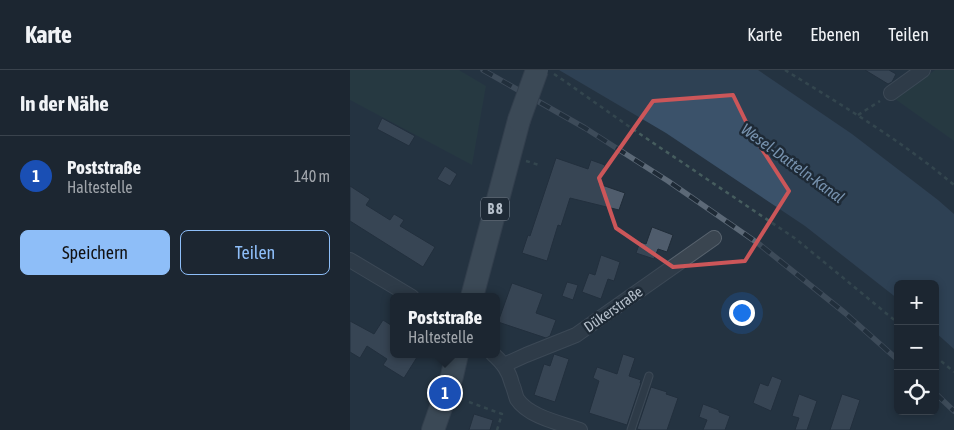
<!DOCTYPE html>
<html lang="de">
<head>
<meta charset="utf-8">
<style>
	:root { --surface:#1c2631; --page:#252e39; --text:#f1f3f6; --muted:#a0a5ab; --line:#3a434d; --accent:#8ebef8 }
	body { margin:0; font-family:"Asap Condensed",sans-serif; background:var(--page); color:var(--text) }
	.controls { position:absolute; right:15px; bottom:15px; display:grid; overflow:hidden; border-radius:8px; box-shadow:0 2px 8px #0003 }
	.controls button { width:45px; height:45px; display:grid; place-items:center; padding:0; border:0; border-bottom:1px solid var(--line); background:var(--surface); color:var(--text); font:25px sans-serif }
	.you { position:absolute; left:391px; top:242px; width:18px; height:18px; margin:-12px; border:4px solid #fff; border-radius:50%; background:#1a73e8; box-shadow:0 0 0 8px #1a73e833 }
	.badge { display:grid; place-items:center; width:32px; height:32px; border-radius:50%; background:var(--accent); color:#fff; font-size:16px; font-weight:700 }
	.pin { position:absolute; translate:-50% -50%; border:2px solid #fff; box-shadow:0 1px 5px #0006 }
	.popup { position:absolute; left:40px; top:223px; width:110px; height:65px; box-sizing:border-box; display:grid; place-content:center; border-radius:8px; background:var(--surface); filter:drop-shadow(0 1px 4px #0005); font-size:16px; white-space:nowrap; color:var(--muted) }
	.popup b { font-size:19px; color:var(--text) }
	.popup::after { content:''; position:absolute; left:50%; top:100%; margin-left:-10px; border:10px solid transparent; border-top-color:var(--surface) }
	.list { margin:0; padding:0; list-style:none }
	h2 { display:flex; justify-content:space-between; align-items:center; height:65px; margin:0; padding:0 20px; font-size:21px }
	h2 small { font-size:16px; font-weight:400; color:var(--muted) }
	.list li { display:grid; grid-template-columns:32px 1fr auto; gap:15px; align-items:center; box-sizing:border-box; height:80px; padding:0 20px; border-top:1px solid var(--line) }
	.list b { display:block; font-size:19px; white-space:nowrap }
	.list p { margin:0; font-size:16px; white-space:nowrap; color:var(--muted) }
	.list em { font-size:16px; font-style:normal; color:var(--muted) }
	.actions { display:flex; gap:10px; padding:15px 20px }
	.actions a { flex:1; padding:11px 0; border:1px solid var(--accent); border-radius:8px; text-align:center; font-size:18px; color:var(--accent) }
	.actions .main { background:var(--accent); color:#111 }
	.icon { flex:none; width:28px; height:28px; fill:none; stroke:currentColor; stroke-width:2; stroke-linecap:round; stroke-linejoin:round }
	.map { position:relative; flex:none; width:604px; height:360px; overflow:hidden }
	header { display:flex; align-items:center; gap:30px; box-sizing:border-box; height:70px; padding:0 25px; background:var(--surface); border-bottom:1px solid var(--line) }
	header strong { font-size:24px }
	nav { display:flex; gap:28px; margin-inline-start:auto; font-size:18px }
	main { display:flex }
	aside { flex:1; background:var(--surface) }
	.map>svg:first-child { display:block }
	.green { fill:#284042 }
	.water { fill:#3b526a }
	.building { fill:#4f5c6c; stroke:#202c38 }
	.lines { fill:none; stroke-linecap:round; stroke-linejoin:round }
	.service-casing { stroke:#58636e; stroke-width:9 }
	.minor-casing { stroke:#58636e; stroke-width:16 }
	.primary-casing { stroke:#434e5a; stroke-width:24 }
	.path { stroke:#465d5e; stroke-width:2.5; stroke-dasharray:4 4; stroke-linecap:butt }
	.service { stroke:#3a4550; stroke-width:7 }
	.minor { stroke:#3a4550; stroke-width:14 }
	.primary { stroke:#586470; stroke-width:22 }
	.rail-casing { stroke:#5c6977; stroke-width:5.5 }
	.rail { stroke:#1e2a36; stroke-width:4; stroke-dasharray:11; stroke-linecap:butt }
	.primary-bridge-casing { stroke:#434e5a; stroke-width:24; stroke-linecap:butt }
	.primary-bridge { stroke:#586470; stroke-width:22 }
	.marked { fill:none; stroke:#cc5659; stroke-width:4; stroke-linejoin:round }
	.labels { text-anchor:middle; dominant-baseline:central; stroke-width:5; stroke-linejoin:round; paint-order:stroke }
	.shield { fill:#1e2a36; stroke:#88939e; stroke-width:1 }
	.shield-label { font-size:14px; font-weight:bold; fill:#b6c0cb }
	.street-label { font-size:15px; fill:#b6c0cb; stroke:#1e2a36 }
	.water-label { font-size:16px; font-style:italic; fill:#7792ae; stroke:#1e2a36 }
</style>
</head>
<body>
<header>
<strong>Karte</strong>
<nav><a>Karte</a><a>Ebenen</a><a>Teilen</a></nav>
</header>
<main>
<aside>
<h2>In der Nähe<small></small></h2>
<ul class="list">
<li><span class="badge" style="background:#1a4fb4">1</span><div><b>Poststraße</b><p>Haltestelle</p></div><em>140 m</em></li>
</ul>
<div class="actions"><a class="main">Speichern</a><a>Teilen</a></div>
</aside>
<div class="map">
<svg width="604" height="360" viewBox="0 0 604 360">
	<rect width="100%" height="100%" fill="#253341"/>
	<!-- green -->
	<path class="green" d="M0 0H109L136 16 122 95 0 30Z
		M585 0H604V71L545 29Z"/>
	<!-- water -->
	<path class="water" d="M209 0H408L502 64 588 130 604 144V279L585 262V214H548V229L455 156 316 63Z"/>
	<!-- building -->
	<path class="building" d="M515 0H539L546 4 542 12 538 14Z
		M32 48 65 66 59 76 27 59Z
		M206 88 238 99 241 90 255 95 249 114 275 123 269 140 220 128 211 156 208 155 197 191 172 183 178 165 180 166Z
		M95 96 107 104 100 116 87 109Z
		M0 116 20 129 16 135 40 150 44 144 54 150 50 156 85 177 73 197 0 151Z
		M302 157 323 165 317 182 308 179 304 189 286 183 290 172 296 174Z
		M251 185 270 192 264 211 258 209 251 229 232 222 239 203 245 205Z
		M217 212 228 215 223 230 212 226Z
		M162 213 193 224 186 243 206 250 200 266 196 268 148 252Z
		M33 250 44 257V284H69L54 308 33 295 37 289 17 276 10 288 0 282V251L24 264Z
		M204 284 219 289 205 332 184 325 194 294 200 296Z
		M273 284 285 288 279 306 291 310 290 313H291L277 355 239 343 249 311 243 308 247 297 267 304Z
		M422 306 432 310 421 341 403 333 410 313 418 316Z
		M301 317 317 322 316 324 328 328 317 360H291L287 359Z
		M449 324 467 331 457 360H445L449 348 442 346Z
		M492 324 510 330 500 360H480Z
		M353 334 369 340V342L380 346 375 360H353L357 350 349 347Z
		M124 344 143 350 140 360H119Z"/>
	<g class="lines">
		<!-- service casing -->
		<g class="service-casing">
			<path id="service" d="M281 360 299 306"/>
		</g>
		<!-- minor casing -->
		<g class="minor-casing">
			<path id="minor" d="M541 23 573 0
				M0 190 62 227
				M143 284C153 293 159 301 162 314 164 318 165 324 167 329 179 347 210 353 230 360
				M154 295 176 285 226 265 364 168"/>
		</g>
		<!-- primary casing -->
		<g class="primary-casing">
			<path id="primary" d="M122 227 169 50
				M83 360 102 306 107 284"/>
		</g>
		<!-- path -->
		<path class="path" d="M435 0C493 36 552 71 604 115
			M204 4 213 10 284 60 446 169 548 253
			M508 45 530 31
			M176 91 189 95
			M585 286 604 302
			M119 332 152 344 147 360"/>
		<!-- service -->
		<use href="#service" class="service"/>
		<!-- minor -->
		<use href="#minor" class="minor"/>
		<!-- primary -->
		<use href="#primary" class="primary"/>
		<!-- rail casing -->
		<g class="rail-casing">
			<path id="rail" d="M133 0 235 58 318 111 409 174 495 243 548 290
				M585 323 604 341"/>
		</g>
		<!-- rail -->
		<use href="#rail" class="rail"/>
		<!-- primary-bridge casing -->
		<g class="primary-bridge-casing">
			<path id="primary-bridge" d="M169 50 187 0"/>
		</g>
		<!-- primary-bridge -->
		<use href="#primary-bridge" class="primary-bridge"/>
	</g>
	<!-- marked area -->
	<path d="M0 0H604V360H0ZM383 25 401 62 439 121 395 191 323 197 266 158 249 108 303 31Z" fill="#253341" fill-opacity=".55" fill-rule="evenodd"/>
	<path class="marked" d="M383 25 401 62 439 121 395 191 323 197 266 158 249 108 303 31Z"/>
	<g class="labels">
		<!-- shield labels -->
		<rect class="shield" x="131" y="127.5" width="28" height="23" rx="4"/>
		<g class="shield-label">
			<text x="145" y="139">B 8</text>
		</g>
		<!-- street labels -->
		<g class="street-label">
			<text transform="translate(263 239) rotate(-35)">Dükerstraße</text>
		</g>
		<!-- water labels -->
		<g class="water-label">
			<text transform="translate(443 93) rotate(36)">Wesel-Datteln-Kanal</text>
		</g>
	</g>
</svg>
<div class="controls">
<button>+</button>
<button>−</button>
<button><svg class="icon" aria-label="locate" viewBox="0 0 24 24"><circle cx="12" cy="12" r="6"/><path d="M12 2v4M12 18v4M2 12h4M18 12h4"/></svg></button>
</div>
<div class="you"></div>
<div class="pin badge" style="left:95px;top:323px;background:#1a4fb4">1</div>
<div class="popup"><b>Poststraße</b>Haltestelle</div>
</div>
</main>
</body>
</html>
